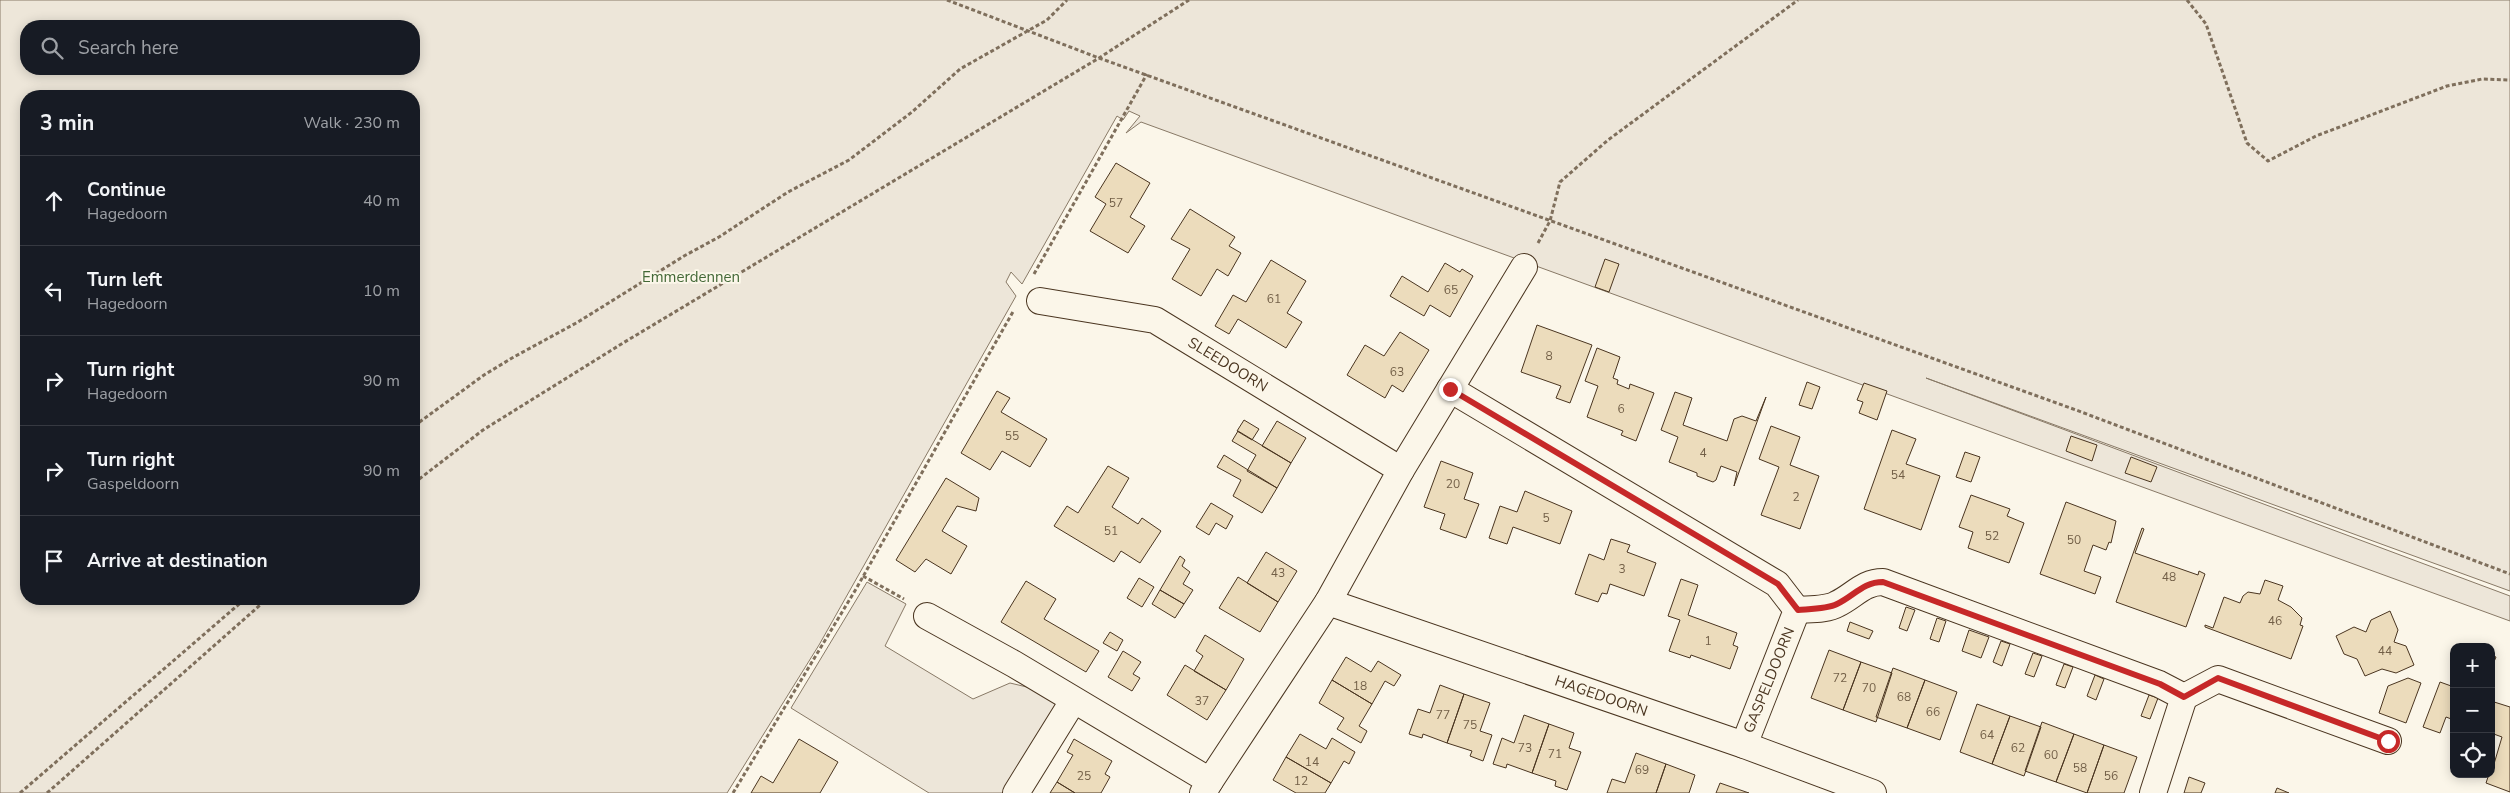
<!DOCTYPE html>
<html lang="en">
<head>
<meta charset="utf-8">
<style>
	:root { --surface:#171b24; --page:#20242c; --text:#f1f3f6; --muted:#9ea1a6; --line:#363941 }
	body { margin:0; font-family:"Nunito Sans",sans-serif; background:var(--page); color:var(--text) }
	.controls { position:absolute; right:15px; bottom:15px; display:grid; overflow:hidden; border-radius:10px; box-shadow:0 2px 12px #0003 }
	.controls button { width:45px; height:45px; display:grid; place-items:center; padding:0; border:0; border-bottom:1px solid var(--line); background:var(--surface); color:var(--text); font:25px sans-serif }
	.stop { position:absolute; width:15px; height:15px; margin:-11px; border:4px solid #c62828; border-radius:50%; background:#fff }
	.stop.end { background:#c62828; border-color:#fff; box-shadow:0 1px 5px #0008 }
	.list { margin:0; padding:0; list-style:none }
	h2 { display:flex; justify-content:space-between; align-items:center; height:65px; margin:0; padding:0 20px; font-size:21px }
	h2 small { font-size:16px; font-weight:400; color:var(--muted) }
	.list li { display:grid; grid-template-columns:32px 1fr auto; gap:15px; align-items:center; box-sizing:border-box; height:90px; padding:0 20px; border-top:1px solid var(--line) }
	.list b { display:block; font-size:19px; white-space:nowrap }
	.list p { margin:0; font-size:16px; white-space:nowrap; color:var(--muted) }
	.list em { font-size:16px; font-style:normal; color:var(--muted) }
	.icon { flex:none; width:28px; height:28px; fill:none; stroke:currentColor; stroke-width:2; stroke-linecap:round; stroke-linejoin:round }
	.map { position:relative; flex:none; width:2510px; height:793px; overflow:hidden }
	.search { position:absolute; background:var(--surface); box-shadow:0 2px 12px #0003; left:20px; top:20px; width:400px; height:55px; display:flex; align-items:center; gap:12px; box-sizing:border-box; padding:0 18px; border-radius:20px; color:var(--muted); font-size:19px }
	.panel { position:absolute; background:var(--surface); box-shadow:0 2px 12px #0003; left:20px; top:90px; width:400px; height:515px; border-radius:20px }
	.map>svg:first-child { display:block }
	.green { fill:#ede6d9; stroke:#887966; fill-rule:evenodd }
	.building { fill:#ecdcbc; stroke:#4a3520 }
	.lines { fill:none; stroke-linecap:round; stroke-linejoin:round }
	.minor-casing { stroke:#4a3520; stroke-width:28 }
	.path { stroke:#7f6f5c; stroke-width:3; stroke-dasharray:4 2.5; stroke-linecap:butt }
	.minor { stroke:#fbf6e9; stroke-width:26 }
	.route { stroke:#c62828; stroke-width:6 }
	.labels { text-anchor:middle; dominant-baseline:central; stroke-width:4; stroke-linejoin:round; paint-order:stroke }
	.number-label { font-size:12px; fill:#725f47 }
	.park-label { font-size:15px; fill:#436837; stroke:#fbf6e9 }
	.street-label { font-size:15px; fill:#4a3520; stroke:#fbf6e9 }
</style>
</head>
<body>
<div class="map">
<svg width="2510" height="793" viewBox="0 0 2510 793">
	<rect width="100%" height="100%" fill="#fbf6e9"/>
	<!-- green -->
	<path class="green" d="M0 0H2510V591L1926 378 2510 596V621L1141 122 1126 133 1140 116 1129 111 1123 120 1117 116 1022 284 1011 272 1006 282 1016 296 819 645 727 793H0ZM26 26H414V69H26ZM26 96H414V599H26Z
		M867 582 906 604 885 646 973 699 1010 683 1031 688 1060 705 1007 793H929L791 708Z"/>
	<!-- building -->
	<path class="building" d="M1116 163 1150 183 1130 217 1145 226 1128 253 1090 231 1106 204 1095 197Z
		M1190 209 1235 237 1229 246 1241 253 1228 276 1217 269 1201 296 1172 279 1190 249 1171 239Z
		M1605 259 1619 264 1609 292 1595 287Z
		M1271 260 1306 281 1287 313 1302 322 1286 348 1238 319 1229 334 1215 326 1233 295 1246 302Z
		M1445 263 1460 272 1462 269 1473 276 1450 317 1430 305 1424 316 1390 296 1402 276 1428 292Z
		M1537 325 1592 345 1570 403 1556 398 1561 386 1521 372Z
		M1400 332 1429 350 1403 392 1392 385 1385 398 1347 375 1365 345 1384 356Z
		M1597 348 1620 357 1613 378 1618 380 1617 384 1629 389 1630 384 1654 393 1636 441 1621 435 1623 431 1587 417 1598 386 1585 381Z
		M1807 382 1820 387 1812 409 1799 405Z
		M1864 383 1887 391 1877 420 1859 413 1863 402 1857 400Z
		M997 391 1010 398 1001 412 1047 439 1030 467 1002 451 990 470 961 453Z
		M1675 392 1692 398 1683 425 1727 441 1734 419 1742 416 1756 421 1766 397 1734 486 1737 472 1721 466 1716 480 1713 482 1697 476V473L1669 462 1678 437 1661 430Z
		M1244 420 1259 429 1252 440 1237 431Z
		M1277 421 1306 438 1291 463 1262 446Z
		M1771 426 1800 437 1790 465 1819 476 1800 529 1761 515 1779 467 1759 459Z
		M1892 430 1916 439 1906 464 1940 476 1921 530 1864 509Z
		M1238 431 1291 463 1277 488 1247 471 1256 455 1232 441Z
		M2071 436 2097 445 2092 461 2066 451Z
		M1965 452 1980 457 1971 482 1956 477Z
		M1224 455 1277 488 1262 513 1233 496 1241 480 1217 467Z
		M2131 457 2157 467 2151 482 2125 473Z
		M1441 461 1473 473 1464 499 1479 504 1466 538 1440 529 1445 514 1424 507Z
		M1108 466 1129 478 1112 507 1138 524 1142 518 1161 531 1140 563 1121 551 1114 562 1054 526 1067 506 1078 513Z
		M946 478 979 498 976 511 957 506 942 531 967 546 951 574 926 559 915 572 896 560Z
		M1525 491 1572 511 1560 544 1513 527 1507 544 1489 538 1500 506 1517 512Z
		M1971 495 2010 509 2007 516 2024 523 2009 563 1968 548 1973 532 1959 527Z
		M2066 502 2116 521 2111 543 2109 542 2106 550 2093 545 2084 571 2101 577 2095 594 2040 574Z
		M1211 503 1233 516 1226 529 1216 523 1209 535 1196 527Z
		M2142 528 2144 529 2135 553 2198 575 2199 571 2205 574 2186 627 2116 602Z
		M1611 539 1630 545 1627 552 1656 563 1644 596 1610 584 1607 594 1602 593 1598 602 1575 594 1589 554 1604 560Z
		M1266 552 1297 571 1278 602 1247 583Z
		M1180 556 1185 560 1182 566 1190 572 1183 584 1193 590 1184 604 1160 590Z
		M1238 577 1278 602 1260 632 1219 608Z
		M1139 578 1154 587 1142 607 1127 598Z
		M1681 579 1698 585 1688 615 1737 633 1733 645 1738 647 1730 669 1691 655 1690 658 1669 651 1680 620 1668 616Z
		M2265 580 2283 586 2278 600 2291 607 2302 618 2300 625 2303 626 2291 659 2205 627V625L2213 628 2224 597 2240 603 2243 596 2248 592 2260 594Z
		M1026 581 1056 599 1044 619 1099 651 1086 672 1001 622Z
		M1160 590 1184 604 1175 618 1152 604Z
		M1906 607 1915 610 1907 631 1899 628Z
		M2390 611 2398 630 2394 642 2406 646 2414 665 2396 673 2382 669 2365 676 2357 659 2344 654 2336 636 2354 627 2366 632 2371 620Z
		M1937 618 1946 621 1939 642 1930 639Z
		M1850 622 1873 631 1869 639 1847 631Z
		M1969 630 1989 637 1981 658 1962 651Z
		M1110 632 1123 640 1117 651 1103 643Z
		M1205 635 1244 659 1226 690 1194 671 1203 656 1196 651Z
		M2001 641 2010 644 2002 666 1993 662Z
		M1829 650 1861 662 1843 710 1811 698Z
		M1123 651 1141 662 1133 674 1140 678 1132 691 1108 677Z
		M2033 653 2042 656 2034 677 2025 674Z
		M2491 655 2496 657 2491 669Z
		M1346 657 1371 672 1378 661 1401 675 1394 686 1385 681 1372 704 1332 680Z
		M1861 662 1892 673 1876 722 1843 710Z
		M2064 664 2073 667 2065 688 2056 685Z
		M1185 665 1226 690 1207 720 1167 695Z
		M1893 668 1925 680 1907 728 1876 717Z
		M2095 675 2104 679 2096 700 2087 696Z
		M2408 678 2421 683 2406 723 2379 713 2388 686Z
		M1332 680 1372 704 1359 726 1367 731 1361 743 1337 729 1344 718 1319 703Z
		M1925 680 1957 692 1940 740 1907 728Z
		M2440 682 2454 687V720L2446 717 2440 733 2423 727Z
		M1440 685 1464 694 1447 743 1423 734 1422 738 1409 734 1418 709 1430 713Z
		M1464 694 1490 703 1480 731 1492 735 1483 761 1470 756 1472 751 1447 743Z
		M2149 695 2158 698 2150 719 2141 716Z
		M2491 701 2510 707V792L2486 783 2489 774H2491L2502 737 2491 733Z
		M1977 704 2010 716 1992 764 1960 752Z
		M1524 715 1549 724 1532 773 1507 764 1506 768 1493 764 1502 738 1514 743Z
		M2010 716 2041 727 2024 776 1992 764Z
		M2042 722 2074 734 2056 782 2025 771Z
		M1549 724 1574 733 1569 748 1581 752 1567 790 1555 786 1556 781 1532 773Z
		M1300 734 1326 749 1332 738 1355 752 1349 764 1344 761 1331 783 1286 757Z
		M2074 734 2104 745 2087 793 2056 782Z
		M799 739 838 762 820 793H751L761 776 773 783Z
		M1074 739 1112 761 1105 774 1110 777 1101 793H1075L1057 782 1073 755 1067 752Z
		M2104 745 2137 757 2124 793H2087Z
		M1636 753 1666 764 1656 793H1607L1612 779 1625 783Z
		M1286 757 1331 783 1325 793H1296L1273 780Z
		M1666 764 1695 775 1689 793H1656Z
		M2189 777 2205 783 2201 793H2184Z
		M1057 782 1075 793H1050Z
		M1720 783 1749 793H1716Z
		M2277 788 2289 793H2275Z"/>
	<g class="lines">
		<!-- minor casing -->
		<g class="minor-casing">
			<g id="minor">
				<path id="s1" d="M1040 301 1155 320 1401 470 1328 602 1210 781"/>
				<path d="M1450 389 1777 584 1797 610 1744 745"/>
				<path d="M1401 470 1524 267"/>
				<path id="s2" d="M1328 602 1744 745 1873 793"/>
				<path d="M1797 610C1809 609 1827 610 1837 604 1854 596 1863 582 1883 582L2159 684 2184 697 2153 793"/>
				<path d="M927 616 1014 664 1210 781 1203 793"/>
				<path d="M2184 697 2218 679 2388 741"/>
				<path d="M1016 793 1073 701"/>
			</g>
		</g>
		<!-- path -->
		<path class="path" d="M947 0 1099 58 2076 410 2510 574
			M2187 0 2206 24 2247 143 2268 161 2316 136 2447 86 2482 79 2510 80
			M1538 243 1550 221 1560 182 1608 140 1798 0
			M1034 274 1147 74
			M414 426 484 375 512 358 578 322 684 256 719 237 788 192 849 160 912 112 960 69 1047 20 1067 0
			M414 483 483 430 623 343 1099 58 1189 0
			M863 576 904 599
			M20 793 245 599
			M47 793 267 599
			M733 793 856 589 1014 310"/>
		<!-- minor -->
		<use href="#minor" class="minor"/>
	</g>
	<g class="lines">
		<!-- route -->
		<path class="route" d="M1450 389 1778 584 1798 610C1809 609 1827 609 1837 604 1854 596 1863 582 1883 582L2160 684 2184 697 2218 678 2388 741"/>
	</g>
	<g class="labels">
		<!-- number labels -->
		<g class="number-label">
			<text x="1116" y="203">57</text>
			<text x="1451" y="290">65</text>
			<text x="1274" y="299">61</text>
			<text x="1549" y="356">8</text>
			<text x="1397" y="372">63</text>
			<text x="1621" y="409">6</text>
			<text x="1012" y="436">55</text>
			<text x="1703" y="453">4</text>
			<text x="1898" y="475">54</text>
			<text x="1453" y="484">20</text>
			<text x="1796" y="497">2</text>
			<text x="1546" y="518">5</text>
			<text x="1111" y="531">51</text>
			<text x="1992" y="536">52</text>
			<text x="2074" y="540">50</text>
			<text x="1622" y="569">3</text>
			<text x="1278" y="573">43</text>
			<text x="2169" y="577">48</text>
			<text x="2275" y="621">46</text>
			<text x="1708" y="641">1</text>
			<text x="2385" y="651">44</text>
			<text x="1840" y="678">72</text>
			<text x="1360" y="686">18</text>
			<text x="1869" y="688">70</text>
			<text x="1904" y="697">68</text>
			<text x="1202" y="701">37</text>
			<text x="1933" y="712">66</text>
			<text x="1443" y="715">77</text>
			<text x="1470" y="725">75</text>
			<text x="1987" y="735">64</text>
			<text x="1525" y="748">73</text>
			<text x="2018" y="748">62</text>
			<text x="1555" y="754">71</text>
			<text x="2051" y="755">60</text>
			<text x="1312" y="762">14</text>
			<text x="2080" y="768">58</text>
			<text x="1642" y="770">69</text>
			<text x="1084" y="776">25</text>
			<text x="2111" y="776">56</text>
			<text x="1301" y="781">12</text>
		</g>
		<!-- park labels -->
		<g class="park-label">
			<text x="691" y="277">Emmerdennen</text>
		</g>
		<!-- street labels -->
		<g class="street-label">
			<text stroke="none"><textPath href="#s1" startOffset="202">SLEEDOORN</textPath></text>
			<text transform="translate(1769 680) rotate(-68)">GASPELDOORN</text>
			<text stroke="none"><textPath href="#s2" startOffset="289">HAGEDOORN</textPath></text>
		</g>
	</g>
</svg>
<div class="controls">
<button>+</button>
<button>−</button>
<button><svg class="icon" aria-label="locate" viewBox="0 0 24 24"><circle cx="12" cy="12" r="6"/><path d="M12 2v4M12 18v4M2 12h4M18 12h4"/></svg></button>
</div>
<div class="stop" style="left:2388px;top:741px"></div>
<div class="stop end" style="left:1450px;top:389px"></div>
<div class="search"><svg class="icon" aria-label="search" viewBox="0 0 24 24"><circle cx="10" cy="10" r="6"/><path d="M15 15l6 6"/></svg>Search here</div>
<section class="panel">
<h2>3 min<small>Walk · 230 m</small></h2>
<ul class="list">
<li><svg class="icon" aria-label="ahead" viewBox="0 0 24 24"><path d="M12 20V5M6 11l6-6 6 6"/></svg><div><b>Continue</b><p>Hagedoorn</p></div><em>40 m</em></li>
<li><svg class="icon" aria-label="left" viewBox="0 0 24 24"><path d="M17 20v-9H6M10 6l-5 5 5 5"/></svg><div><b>Turn left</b><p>Hagedoorn</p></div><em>10 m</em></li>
<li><svg class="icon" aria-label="right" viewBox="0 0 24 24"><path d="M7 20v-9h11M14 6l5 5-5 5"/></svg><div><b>Turn right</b><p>Hagedoorn</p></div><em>90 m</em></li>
<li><svg class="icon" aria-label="right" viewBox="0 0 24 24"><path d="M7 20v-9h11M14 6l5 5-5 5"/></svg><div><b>Turn right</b><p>Gaspeldoorn</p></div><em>90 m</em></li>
<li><svg class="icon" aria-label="arrive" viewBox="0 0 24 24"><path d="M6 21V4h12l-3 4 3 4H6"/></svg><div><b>Arrive at destination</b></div></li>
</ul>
</section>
</div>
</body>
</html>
